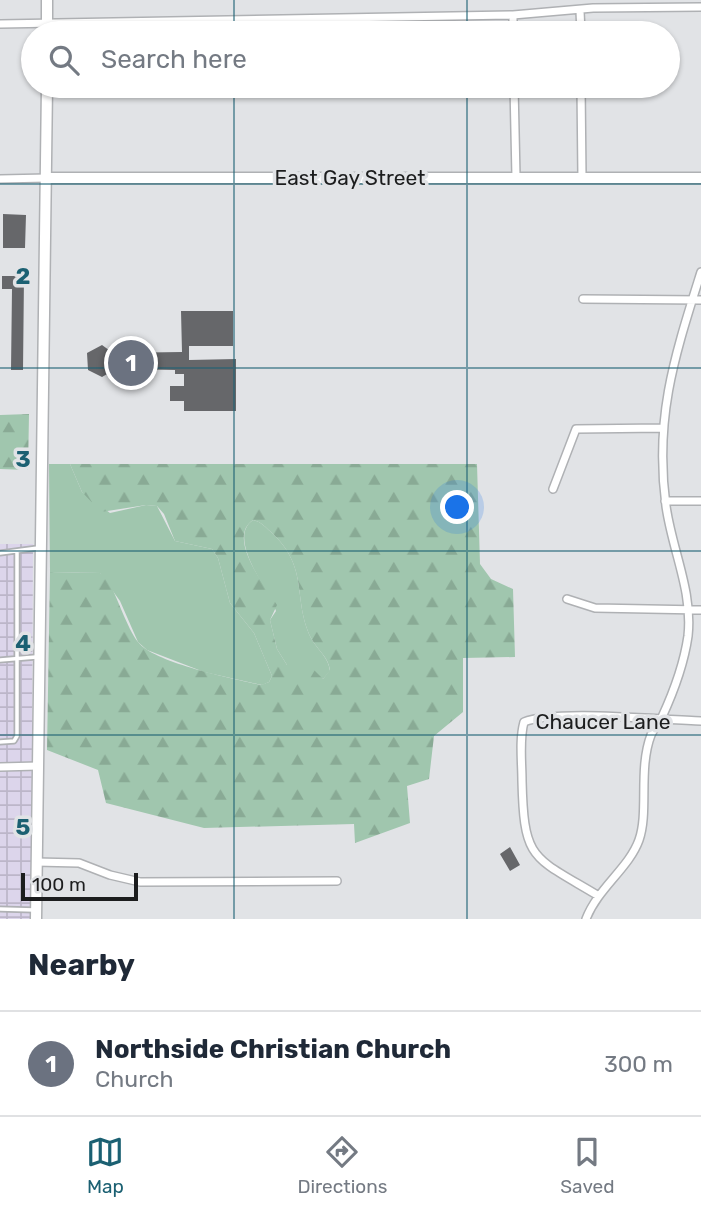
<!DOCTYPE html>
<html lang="en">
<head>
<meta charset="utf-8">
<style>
	:root { --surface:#fff; --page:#f2f2f3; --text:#1f2937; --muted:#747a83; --line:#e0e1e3; --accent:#1b6072 }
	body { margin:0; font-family:Rubik,sans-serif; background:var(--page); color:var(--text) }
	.scale { position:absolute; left:21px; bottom:18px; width:117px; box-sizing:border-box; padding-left:7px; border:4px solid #1c1d1e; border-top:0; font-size:19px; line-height:24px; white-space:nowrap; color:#1c1d1e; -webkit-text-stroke:5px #e1e3e6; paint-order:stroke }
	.you { position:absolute; left:458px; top:508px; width:24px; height:24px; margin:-18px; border:5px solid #fff; border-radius:50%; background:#1a73e8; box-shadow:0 0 0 10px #1a73e833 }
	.badge { display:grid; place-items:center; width:46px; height:46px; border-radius:50%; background:var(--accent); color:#fff; font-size:23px; font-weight:700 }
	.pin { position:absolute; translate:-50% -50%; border:4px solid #fff; box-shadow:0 2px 7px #0006 }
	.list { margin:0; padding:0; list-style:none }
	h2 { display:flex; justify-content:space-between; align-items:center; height:91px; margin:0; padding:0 28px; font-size:30px }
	h2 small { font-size:23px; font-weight:400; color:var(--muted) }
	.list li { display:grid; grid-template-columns:46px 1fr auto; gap:21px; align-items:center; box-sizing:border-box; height:105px; padding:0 28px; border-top:2px solid var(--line) }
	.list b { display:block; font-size:26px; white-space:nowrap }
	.list p { margin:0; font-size:23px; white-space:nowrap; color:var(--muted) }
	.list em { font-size:23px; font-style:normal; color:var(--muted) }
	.icon { flex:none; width:38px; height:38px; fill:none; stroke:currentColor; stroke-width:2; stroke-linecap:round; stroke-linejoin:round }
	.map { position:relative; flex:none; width:701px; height:919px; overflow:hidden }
	.search { position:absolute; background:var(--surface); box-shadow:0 2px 5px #0004; left:21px; right:21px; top:21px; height:77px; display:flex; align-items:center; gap:18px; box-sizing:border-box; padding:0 24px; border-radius:38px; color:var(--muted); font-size:26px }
	.sheet { height:196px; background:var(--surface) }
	nav { display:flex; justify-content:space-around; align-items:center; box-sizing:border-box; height:98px; border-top:2px solid var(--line); background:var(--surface); font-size:19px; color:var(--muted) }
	nav a { display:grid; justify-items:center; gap:4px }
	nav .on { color:var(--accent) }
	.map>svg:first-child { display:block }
	.industrial { fill:url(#industrial-grid) }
	.green { fill:#a0c6ae }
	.forest { fill:url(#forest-firs); fill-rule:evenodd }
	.building { fill:#66676a }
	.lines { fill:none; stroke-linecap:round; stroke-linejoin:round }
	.service-casing { stroke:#afb1b4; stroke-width:7 }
	.minor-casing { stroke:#afb1b4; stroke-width:10 }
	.secondary-casing { stroke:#afb1b4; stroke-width:13 }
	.service { stroke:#fff; stroke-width:3.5 }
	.minor { stroke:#fff; stroke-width:7 }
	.secondary { stroke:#fff; stroke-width:10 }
	.grid { fill:none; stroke:#1b6072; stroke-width:2; stroke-opacity:0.55 }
	.labels { text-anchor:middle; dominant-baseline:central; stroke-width:7; stroke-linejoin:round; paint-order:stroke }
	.street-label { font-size:21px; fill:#1c1d1e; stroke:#e1e3e6 }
	.grid-label { font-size:23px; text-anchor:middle; font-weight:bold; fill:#1b6072; stroke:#e1e3e6; stroke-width:7; stroke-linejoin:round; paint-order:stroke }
</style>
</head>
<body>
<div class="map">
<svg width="701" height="919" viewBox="0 0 701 919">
	<defs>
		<pattern id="industrial-grid" width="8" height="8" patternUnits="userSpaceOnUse" patternTransform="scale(1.75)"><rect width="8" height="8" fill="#dcd5eb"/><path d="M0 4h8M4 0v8" fill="none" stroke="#bcb6c9"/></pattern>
		<pattern id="forest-firs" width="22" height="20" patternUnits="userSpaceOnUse" patternTransform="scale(1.75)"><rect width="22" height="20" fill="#a0c6ae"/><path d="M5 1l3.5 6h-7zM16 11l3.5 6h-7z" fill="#89aa95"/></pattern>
	</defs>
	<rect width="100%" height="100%" fill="#e1e3e6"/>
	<!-- industrial -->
	<path class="industrial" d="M0 544H33L31 919H0Z"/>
	<!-- green -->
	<path class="green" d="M49 464H70L82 492 110 513 146 505 157 506 175 541 212 549 218 558 230 603 254 633 272 676 269 682 262 685 204 672 147 650 138 642 120 601 100 573 50 572Z
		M253 520C262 522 265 527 271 532 310 568 292 598 311 638 318 651 328 656 330 671L323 679 295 665H287L277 649 270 620 276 611C269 590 226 538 253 520Z"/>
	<!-- forest -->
	<path class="forest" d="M29 414 28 470 0 469V415Z
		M70 464H477L480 564 491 579 513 589 515 657 463 658V712L434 736 429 779 407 786 410 823 355 843 354 824 204 828 106 803 98 770 47 750 50 572 100 573 107 578C117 596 127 628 138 642 154 663 235 679 261 685L269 682 272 676 254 633 230 603 218 558 212 549 175 541 164 514 157 506 146 505 101 512 82 492ZM253 520C262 522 265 527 271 532 310 568 292 598 311 638 318 651 328 656 330 670L323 679 305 661 287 665 277 649 270 620 277 605C266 587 226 538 253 520Z"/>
	<!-- building -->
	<path class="building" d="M3 214 26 215 25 248H3Z
		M2 276H24L23 370H11L12 289H2Z
		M181 311H233V346H189V360L236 359V411H184V401H170V386H184V374H175V370L121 369V380L115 381 114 370 102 377 88 370 87 353 102 345 113 353 182 352Z
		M510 847 520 865 510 871 500 854Z"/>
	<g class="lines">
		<!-- service casing -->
		<g class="service-casing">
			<path id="service" d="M0 553 38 548
				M0 660 36 657
				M0 742 14 741 17 736V551
				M0 909 34 910"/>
		</g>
		<!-- minor casing -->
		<g class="minor-casing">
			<path id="minor" d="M580 11 581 33
				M513 15V33
				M0 24 513 15 593 8 701 7
				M514 86 516 177
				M581 86 582 178
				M0 179 47 178
				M583 299 701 300
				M553 489 576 429 663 428
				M665 501H701
				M567 599 595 608 701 610
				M0 767 38 766
				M36 862 79 863 110 875 140 882 337 881
				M597 895C532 856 524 861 522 781 522 762 519 740 524 722 555 709 661 720 701 721
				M586 919C598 888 629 868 639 840 649 812 638 769 651 735 654 728 659 723 662 717 674 691 684 664 688 636 693 591 672 550 666 506 654 417 675 355 701 272"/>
		</g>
		<!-- secondary casing -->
		<g class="secondary-casing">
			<path id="secondary" d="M47 0V33
				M47 178H701
				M36 919 47 86"/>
		</g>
		<!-- service -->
		<use href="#service" class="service"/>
		<!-- minor -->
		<use href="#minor" class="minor"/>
		<!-- secondary -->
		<use href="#secondary" class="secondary"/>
	</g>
	<!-- grid -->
	<path class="grid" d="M234 0V33M467 0V33M234 86V919M467 86V919M0 184H701M0 368H701M0 551H701M0 735H701"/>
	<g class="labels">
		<!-- street labels -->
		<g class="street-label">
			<text x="350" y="177">East Gay Street</text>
			<text x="603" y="721">Chaucer Lane</text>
		</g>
	</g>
	<g class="grid-label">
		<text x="23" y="284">2</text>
		<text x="23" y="467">3</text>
		<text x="23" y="651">4</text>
		<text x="23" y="835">5</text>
	</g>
</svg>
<div class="scale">100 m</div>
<div class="you"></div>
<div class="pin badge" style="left:131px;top:363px;background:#6b7280">1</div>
<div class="search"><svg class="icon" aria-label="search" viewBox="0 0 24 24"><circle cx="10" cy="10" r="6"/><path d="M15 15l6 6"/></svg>Search here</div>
</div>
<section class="sheet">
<h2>Nearby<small></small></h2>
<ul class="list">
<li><span class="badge" style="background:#6b7280">1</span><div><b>Northside Christian Church</b><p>Church</p></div><em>300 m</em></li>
</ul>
</section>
<nav>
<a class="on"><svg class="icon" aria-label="map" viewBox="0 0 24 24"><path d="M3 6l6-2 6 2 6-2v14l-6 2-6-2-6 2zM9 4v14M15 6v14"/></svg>Map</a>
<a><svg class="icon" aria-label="directions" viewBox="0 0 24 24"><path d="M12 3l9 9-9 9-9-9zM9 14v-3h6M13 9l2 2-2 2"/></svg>Directions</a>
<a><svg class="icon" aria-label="saved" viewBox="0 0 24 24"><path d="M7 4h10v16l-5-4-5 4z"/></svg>Saved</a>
</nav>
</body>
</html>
